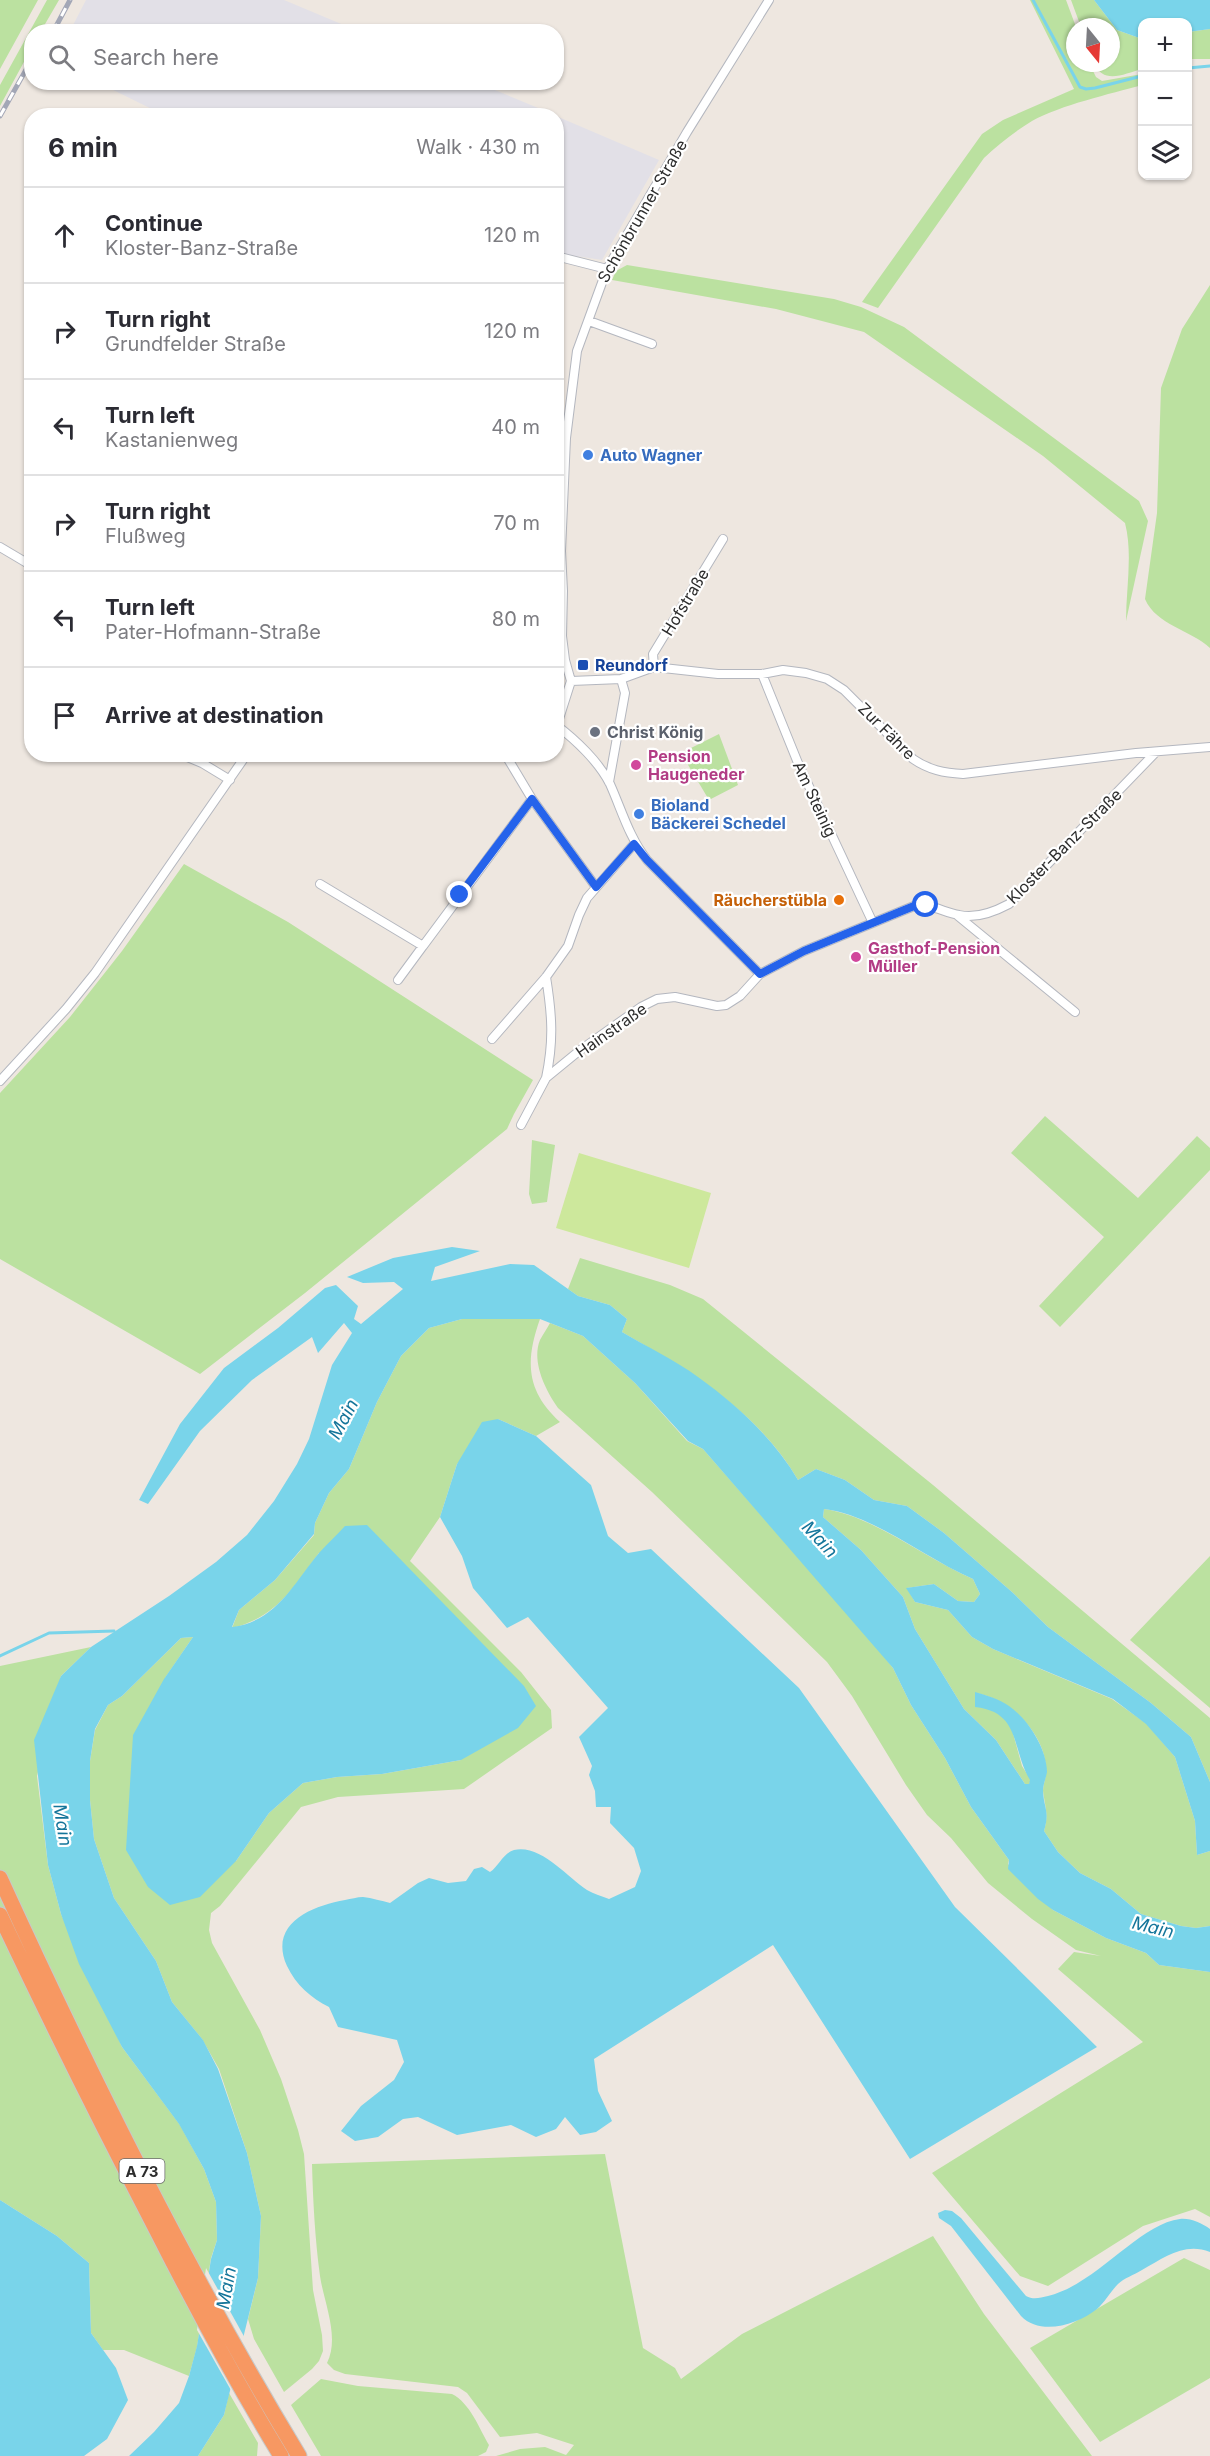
<!DOCTYPE html>
<html lang="en">
<head>
<meta charset="utf-8">
<style>
	:root { --surface:#fff; --page:#f2f2f3; --text:#2b2b33; --muted:#7c7c81; --line:#e1e1e2 }
	body { margin:0; font-family:Inter,sans-serif; background:var(--page); color:var(--text) }
	.controls { position:absolute; right:18px; top:18px; display:grid; overflow:hidden; border-radius:12px; box-shadow:0 2px 4px #0004 }
	.controls button { width:54px; height:54px; display:grid; place-items:center; padding:0; border:0; border-bottom:2px solid var(--line); background:var(--surface); color:var(--text); font:30px sans-serif }
	.compass { position:absolute; left:1066px; top:18px; width:54px; height:54px; border-radius:50%; background:var(--surface); box-shadow:0 2px 4px #0004; rotate:162deg }
	.stop { position:absolute; width:18px; height:18px; margin:-14px; border:4px solid #2563eb; border-radius:50%; background:#fff }
	.stop.end { background:#2563eb; border-color:#fff; box-shadow:0 2px 6px #0008 }
	.list { margin:0; padding:0; list-style:none }
	h2 { display:flex; justify-content:space-between; align-items:center; height:78px; margin:0; padding:0 24px; font-size:26px }
	h2 small { font-size:20px; font-weight:400; color:var(--muted) }
	.list li { display:grid; grid-template-columns:39px 1fr auto; gap:18px; align-items:center; box-sizing:border-box; height:96px; padding:0 24px; border-top:2px solid var(--line) }
	.list b { display:block; font-size:22px; white-space:nowrap }
	.list p { margin:0; font-size:20px; white-space:nowrap; color:var(--muted) }
	.list em { font-size:20px; font-style:normal; color:var(--muted) }
	.icon { flex:none; width:33px; height:33px; fill:none; stroke:currentColor; stroke-width:2; stroke-linecap:round; stroke-linejoin:round }
	.map { position:relative; flex:none; width:1210px; height:2456px; overflow:hidden }
	.search { position:absolute; background:var(--surface); box-shadow:0 2px 4px #0004; left:24px; top:24px; width:540px; height:66px; display:flex; align-items:center; gap:15px; box-sizing:border-box; padding:0 21px; border-radius:24px; color:var(--muted); font-size:22px }
	.panel { position:absolute; background:var(--surface); box-shadow:0 2px 4px #0004; left:24px; top:108px; width:540px; height:654px; border-radius:24px }
	.map>svg:first-child { display:block }
	.industrial { fill:#e2e0e7 }
	.green { fill:#bbe1a0 }
	.pitch { fill:#cde89c }
	.water { fill:#79d4ea }
	.pier { fill:#eee7e0 }
	.lines { fill:none; stroke-linecap:round; stroke-linejoin:round }
	.stream { stroke:#79d4ea; stroke-width:3 }
	.street-casing { stroke:#b4b7bf; stroke-width:10 }
	.highway-casing { stroke:#c8c8c8; stroke-width:17 }
	.street { stroke:#fff; stroke-width:8 }
	.highway { stroke:#f79862; stroke-width:15 }
	.rail-casing { stroke:#a3a7b6; stroke-width:5 }
	.rail { stroke:#fff; stroke-width:3; stroke-dasharray:9; stroke-linecap:butt }
	.route { stroke:#2563eb; stroke-width:8 }
	.shop-dot { fill:#3f7fe0; stroke:#fff; stroke-width:2 }
	.transit-dot { fill:#1a4fb4; stroke:#fff; stroke-width:2 }
	.worship-dot { fill:#6b7280; stroke:#fff; stroke-width:2 }
	.hotel-dot { fill:#d1479c; stroke:#fff; stroke-width:2 }
	.food-dot { fill:#e8710a; stroke:#fff; stroke-width:2 }
	.labels { text-anchor:middle; dominant-baseline:central; stroke-width:4.5; stroke-linejoin:round; paint-order:stroke }
	.shield { fill:#fff; stroke:#6c6c6c; stroke-width:1.5 }
	.shield-label { font-size:15px; font-weight:bold; fill:#2d2d2d }
	.street-label { font-size:16px; fill:#2d2d2d; stroke:#fff }
	.shop-label { font-size:16px; font-weight:bold; fill:#366cbe; stroke:#fff; text-anchor:start }
	.transit-label { font-size:16px; font-weight:bold; fill:#164399; stroke:#fff; text-anchor:start }
	.worship-label { font-size:16px; font-weight:bold; fill:#5b616d; stroke:#fff; text-anchor:start }
	.hotel-label { font-size:16px; font-weight:bold; fill:#b23c85; stroke:#fff; text-anchor:start }
	.food-label { font-size:16px; font-weight:bold; fill:#c56008; stroke:#fff; text-anchor:end }
	.water-label { font-size:18px; font-style:italic; fill:#14759a; stroke:#fff }
</style>
</head>
<body>
<div class="map">
<svg width="1210" height="2456" viewBox="0 0 1210 2456">
	<rect width="100%" height="100%" fill="#eee7e0"/>
	<!-- industrial -->
	<path class="industrial" d="M86 0H284L358 31H70Z
		M99 83H478L555 115H164Z
		M556 116 659 160 602 260 557 253Z"/>
	<!-- green -->
	<path class="green" d="M0 0H38L0 69Z
		M47 0H59L41 31 32 32 31 49 0 106V85Z
		M1030 0H1066L1076 27 1075 63H1089L1096 77 1102 81 1142 74V85C1110 94 1061 105 1032 121 1014 132 999 144 984 158L878 308 862 302 982 134 1003 120 1074 89Z
		M1071 0H1094L1117 30 1142 39V69C1124 74 1103 85 1094 63H1111V27H1081Z
		M1210 29V59H1188V32Z
		M627 265 834 299 861 307 904 327 1139 501 1148 521 1126 621C1126 589 1133 554 1125 523L1043 456 864 332 776 309 612 280 616 271Z
		M1210 285V648C1191 630 1156 625 1145 599L1157 513 1161 388 1182 329Z
		M719 734 738 785 709 800 681 753Z
		M184 864 288 922 533 1080 514 1114 507 1129 305 1293 200 1374 0 1259V1093L70 1017 122 951Z
		M1045 1116 1138 1198 1197 1136 1210 1148V1170L1060 1327 1039 1306 1104 1237 1011 1153Z
		M532 1140 555 1145 547 1202 532 1204 529 1194Z
		M580 1258 670 1285 703 1299 933 1485 1210 1718V1782L1191 1737 1151 1703 1048 1627 1012 1592 944 1533 907 1506 874 1500 845 1480 816 1469 798 1480C757 1410 690 1372 622 1332L627 1319 610 1305 578 1296 568 1289Z
		M511 1318 540 1319C525 1361 526 1391 560 1422L536 1436 498 1419 457 1464 440 1517 410 1561 521 1672 551 1710 552 1728 464 1789 338 1797 301 1807 220 1906 211 1913 209 1930 212 1943 260 2030 281 2079 298 2130 304 2154 313 2290 322 2335 323 2351 319 2361 312 2369 284 2392 254 2339 248 2319 258 2278 261 2216 247 2153 219 2069 202 2039 172 2002 156 1961 114 1898 94 1839 90 1800V1761L95 1730 108 1705 122 1696 181 1638 193 1637 165 1678 236 1861 269 1813 303 1783 337 1777 382 1774 461 1760 319 1553C293 1588 277 1617 232 1628L239 1610 275 1580 314 1535 315 1523 329 1493 349 1469 377 1402 401 1356 429 1328 462 1319Z
		M550 1323 583 1336 635 1383 687 1441 703 1449 870 1639 893 1668 911 1705 945 1758 971 1807 1009 1860 1008 1864 1053 1910 1106 1938 1146 1953 1159 1965 1210 1972V2217L1195 2209 1143 2226 1048 2286 1020 2276 932 2173 1143 2042 1058 1969 1074 1952 1101 1956 1076 1950 1032 1919 988 1883 951 1838 927 1815 906 1785 852 1696 827 1662 652 1492 558 1408C546 1391 531 1362 540 1340 543 1334 547 1329 550 1323Z
		M824 1509C874 1516 926 1559 973 1579L980 1594 974 1602 958 1601 934 1584 907 1588 915 1602 948 1610 972 1637 993 1649 1112 1699 1147 1724 1175 1757 1195 1821 1197 1855 1210 1851V1926L1196 1928 1181 1926 1141 1914 1111 1889 1080 1873 1058 1852 1044 1831C1049 1814 1045 1807 1043 1791 1043 1785 1046 1778 1046 1772 1047 1735 1010 1698 975 1693L988 1708 1000 1714 1011 1726 1022 1766 1031 1780 1029 1784H1025L996 1740 964 1709 915 1629 903 1597 861 1550 823 1517Z
		M1210 1556V1708L1130 1640Z
		M91 1647 61 1676 37 1776 48 1865 61 1914 122 2047 180 2125 204 2169 216 2202 217 2240 211 2258 197 2347 189 2376 124 2350H103L91 2333 89 2263 57 2236 0 2200V1666Z
		M605 2154 643 2348 675 2368 681 2379 742 2334 933 2236 984 2314 1092 2456H496L520 2449 545 2447 566 2455 574 2445 537 2433 500 2437 467 2393 458 2387 345 2374 334 2370 327 2363C340 2337 324 2303 320 2276 315 2239 313 2201 312 2164Z
		M1184 2258 1210 2270V2378L1100 2442 1030 2348Z
		M321 2379 358 2386 452 2394C470 2403 479 2428 489 2445L486 2452 478 2456H321L291 2405Z
		M229 2393 258 2443 257 2456H198L224 2415Z"/>
	<!-- pitch -->
	<path class="pitch" d="M579 1153 711 1193 689 1268 556 1228Z"/>
	<!-- water -->
	<path class="water" d="M1094 0H1210V29L1188 32V22H1142V39L1117 30Z
		M452 1247 480 1251 435 1267 431 1281 510 1264 534 1265 578 1296 610 1305 627 1319 622 1332C647 1347 675 1360 698 1377 737 1405 774 1439 798 1480L816 1469 845 1480 874 1500 907 1506 944 1533 1012 1592 1048 1627 1151 1703 1191 1737 1210 1782V1851L1197 1855 1195 1821 1175 1757 1146 1724 1113 1699 993 1649 972 1637 948 1610 915 1602 906 1588 934 1584 958 1601 974 1602 980 1594 973 1579C926 1559 874 1515 824 1509L823 1517 861 1550 903 1597 915 1629 964 1709 996 1740 1025 1784H1029L1030 1780C1011 1748 1021 1712 975 1707V1692C986 1695 999 1699 1009 1706 1028 1719 1047 1749 1047 1772 1046 1778 1043 1785 1043 1791 1044 1809 1050 1811 1044 1831L1058 1852 1080 1873 1111 1889 1141 1914 1181 1926 1196 1928 1210 1926V1972L1159 1965 1146 1953 1106 1938 1053 1910 1038 1899 1008 1869 1009 1860 971 1807 945 1758 911 1705 893 1668 703 1449 688 1441 635 1383 583 1336 540 1319H462L429 1328 401 1356 377 1402 349 1469 329 1493 315 1523 314 1534 275 1580 239 1610 232 1627C277 1621 293 1584 319 1553 327 1544 337 1535 345 1526L367 1525 524 1686 536 1706 518 1728 461 1760 382 1774 337 1777 303 1783 269 1813 236 1861 200 1897 170 1905 148 1887 126 1850 133 1735 164 1679 193 1637 181 1638 122 1696 108 1705 95 1729 90 1761V1800L94 1839 114 1898 156 1961 172 2002 203 2040 218 2069 247 2153 261 2216 258 2278 224 2415 198 2456H129L154 2432 179 2403 189 2376 197 2346 211 2259 217 2240 216 2202 204 2169 179 2124 122 2047 79 1964 61 1914 48 1865 34 1740 61 1676 91 1647 169 1596 216 1562 247 1535 274 1501 297 1464 309 1439 332 1365 352 1333 344 1323 318 1353 312 1337 252 1380 200 1431 148 1504 139 1500 180 1424 224 1368 278 1328 325 1288 336 1285 358 1306 354 1319 361 1324 403 1289 394 1282 363 1283 347 1277 393 1258Z
		M498 1419 536 1436 591 1485 608 1536 628 1553 651 1549 799 1688 955 1907 1097 2047 910 2159 773 1945 594 2059 598 2091 612 2121 596 2132 580 2135 565 2117 556 2129 536 2137 511 2125 457 2135 418 2117 403 2119 378 2137 355 2141 341 2131 361 2106 394 2080 404 2062 397 2040 338 2027 329 2007C311 1998 296 1985 287 1966 268 1924 311 1906 345 1900 351 1899 357 1897 363 1897 372 1898 382 1901 390 1903L418 1883 429 1878 448 1883 466 1881 474 1869 482 1867 490 1872C499 1866 503 1853 514 1850 541 1844 567 1877 587 1890 594 1894 602 1896 609 1899L635 1887 641 1871 634 1848 610 1823 611 1807H596L595 1791 589 1775 592 1766 579 1737 608 1708 528 1617 507 1628 473 1588 462 1556 440 1517 457 1464 482 1422Z
		M0 2200 57 2236 89 2263 91 2333 116 2368 128 2400 107 2439 84 2456H0Z
		M945 2210 952 2211 961 2218 1026 2296C1033 2300 1040 2298 1048 2296 1097 2284 1139 2224 1180 2219 1191 2218 1201 2223 1210 2229V2252C1184 2242 1164 2258 1142 2270 1134 2275 1124 2278 1118 2284 1110 2292 1105 2302 1097 2309 1077 2325 1040 2336 1021 2316L951 2226 939 2218 938 2213Z"/>
	<!-- pier -->
	<path class="pier" d="M206 2268 246 2340 232 2392 197 2330Z"/>
	<g class="lines">
		<!-- stream -->
		<path class="stream" d="M1033 0 1080 87 1086 89 1095 88 1142 76
			M1188 68 1210 66
			M0 1656 49 1633 114 1631"/>
		<!-- street casing -->
		<g class="street-casing">
			<path id="street" d="M556 256 607 269
				M589 321 652 344
				M0 547 32 566
				M32 607V633
				M654 667 653 654 723 539
				M762 674 798 763 873 923
				M571 681 621 679 654 667 718 674H762L783 670 806 673 827 679 844 690 913 759C929 770 944 773 963 774L1136 753 1210 747
				M556 725C576 740 599 762 610 784 622 811 629 837 647 860L760 974
				M557 725 571 681 565 660 562 636 563 591 561 551 566 438 577 351 607 269 687 132 769 0
				M180 754 202 763 230 780
				M505 754 532 799 596 887
				M609 782 625 693 621 679
				M320 884 423 946 532 799
				M958 916 1075 1012
				M398 980 423 946
				M492 1039 546 977 568 946 579 915 587 898 634 844
				M546 1078C554 1041 552 1014 546 977
				M0 1081 66 1009 95 973 247 754
				M521 1125 546 1078 579 1051 641 1007 657 999 675 997 717 1006 726 1005 740 996 760 974 804 951 914 906C930 903 943 912 959 915 976 919 994 912 1009 904L1156 752"/>
		</g>
		<!-- highway casing -->
		<g class="highway-casing">
			<path id="highway" d="M0 1878C90 2075 187 2271 299 2456
				M0 1915C50 2021 102 2125 156 2229 195 2306 236 2382 281 2456"/>
		</g>
		<!-- street -->
		<use href="#street" class="street"/>
		<!-- highway -->
		<use href="#highway" class="highway"/>
		<!-- rail casing -->
		<g class="rail-casing">
			<path id="rail" d="M53 32 70 0
				M0 116 32 59"/>
		</g>
		<!-- rail -->
		<use href="#rail" class="rail"/>
	</g>
	<g class="lines">
		<!-- route -->
		<path class="route" d="M460 895 532 799 596 887 634 844 647 860 760 974 804 951 914 906 926 905"/>
	</g>
	<!-- markers -->
	<g class="shop-dot">
		<circle cx="588" cy="455" r="6"/>
		<circle cx="639" cy="814" r="6"/>
	</g>
	<rect class="transit-dot" x="577" y="659" width="12" height="12" rx="3"/>
	<circle class="worship-dot" cx="595" cy="732" r="6"/>
	<g class="hotel-dot">
		<circle cx="636" cy="765" r="6"/>
		<circle cx="856" cy="957" r="6"/>
	</g>
	<circle class="food-dot" cx="839" cy="900" r="6"/>
	<g class="labels">
		<!-- shield labels -->
		<rect class="shield" x="119.5" y="2159" width="45" height="24" rx="4.5"/>
		<g class="shield-label">
			<text x="142" y="2171">A 73</text>
		</g>
		<!-- street labels -->
		<g class="street-label">
			<text transform="translate(642 211) rotate(-60)">Schönbrunner Straße</text>
			<text transform="translate(685 602) rotate(-59)">Hofstraße</text>
			<text transform="translate(887 731) rotate(45)">Zur Fähre</text>
			<text transform="translate(815 799) rotate(65)">Am Steinig</text>
			<text transform="translate(1064 846) rotate(-45)">Kloster-Banz-Straße</text>
			<text transform="translate(611 1030) rotate(-35)">Hainstraße</text>
		</g>
		<!-- shop labels -->
		<g class="shop-label">
			<text x="600" y="455">Auto Wagner</text>
			<text x="651" y="805">Bioland<tspan x="651" dy="18">Bäckerei Schedel</tspan></text>
		</g>
		<!-- transit labels -->
		<g class="transit-label">
			<text x="595" y="665">Reundorf</text>
		</g>
		<!-- worship labels -->
		<g class="worship-label">
			<text x="607" y="732">Christ König</text>
		</g>
		<!-- hotel labels -->
		<g class="hotel-label">
			<text x="648" y="756">Pension<tspan x="648" dy="18">Haugeneder</tspan></text>
			<text x="868" y="948">Gasthof-Pension<tspan x="868" dy="18">Müller</tspan></text>
		</g>
		<!-- food labels -->
		<g class="food-label">
			<text x="827" y="900">Räucherstübla</text>
		</g>
		<!-- water labels -->
		<g class="water-label">
			<text transform="translate(343 1419) rotate(-62)">Main</text>
			<text transform="translate(820 1539) rotate(47)">Main</text>
			<text transform="translate(63 1825) rotate(81)">Main</text>
			<text transform="translate(1153 1927) rotate(14)">Main</text>
			<text transform="translate(226 2288) rotate(-80)">Main</text>
		</g>
	</g>
</svg>
<div class="controls">
<button>+</button>
<button>−</button>
<button><svg class="icon" aria-label="layers" viewBox="0 0 24 24"><path d="M12 4l9 5-9 5-9-5zM3 14l9 5 9-5"/></svg></button>
</div>
<svg class="compass" viewBox="-18 -18 36 36"><path d="M0-13l5 13h-10z" fill="#e53935"/><path d="M0 13l5-13h-10z" fill="#7c7c81"/></svg>
<div class="stop" style="left:926px;top:905px"></div>
<div class="stop end" style="left:460px;top:895px"></div>
<div class="search"><svg class="icon" aria-label="search" viewBox="0 0 24 24"><circle cx="10" cy="10" r="6"/><path d="M15 15l6 6"/></svg>Search here</div>
<section class="panel">
<h2>6 min<small>Walk · 430 m</small></h2>
<ul class="list">
<li><svg class="icon" aria-label="ahead" viewBox="0 0 24 24"><path d="M12 20V5M6 11l6-6 6 6"/></svg><div><b>Continue</b><p>Kloster-Banz-Straße</p></div><em>120 m</em></li>
<li><svg class="icon" aria-label="right" viewBox="0 0 24 24"><path d="M7 20v-9h11M14 6l5 5-5 5"/></svg><div><b>Turn right</b><p>Grundfelder Straße</p></div><em>120 m</em></li>
<li><svg class="icon" aria-label="left" viewBox="0 0 24 24"><path d="M17 20v-9H6M10 6l-5 5 5 5"/></svg><div><b>Turn left</b><p>Kastanienweg</p></div><em>40 m</em></li>
<li><svg class="icon" aria-label="right" viewBox="0 0 24 24"><path d="M7 20v-9h11M14 6l5 5-5 5"/></svg><div><b>Turn right</b><p>Flußweg</p></div><em>70 m</em></li>
<li><svg class="icon" aria-label="left" viewBox="0 0 24 24"><path d="M17 20v-9H6M10 6l-5 5 5 5"/></svg><div><b>Turn left</b><p>Pater-Hofmann-Straße</p></div><em>80 m</em></li>
<li><svg class="icon" aria-label="arrive" viewBox="0 0 24 24"><path d="M6 21V4h12l-3 4 3 4H6"/></svg><div><b>Arrive at destination</b></div></li>
</ul>
</section>
</div>
</body>
</html>
